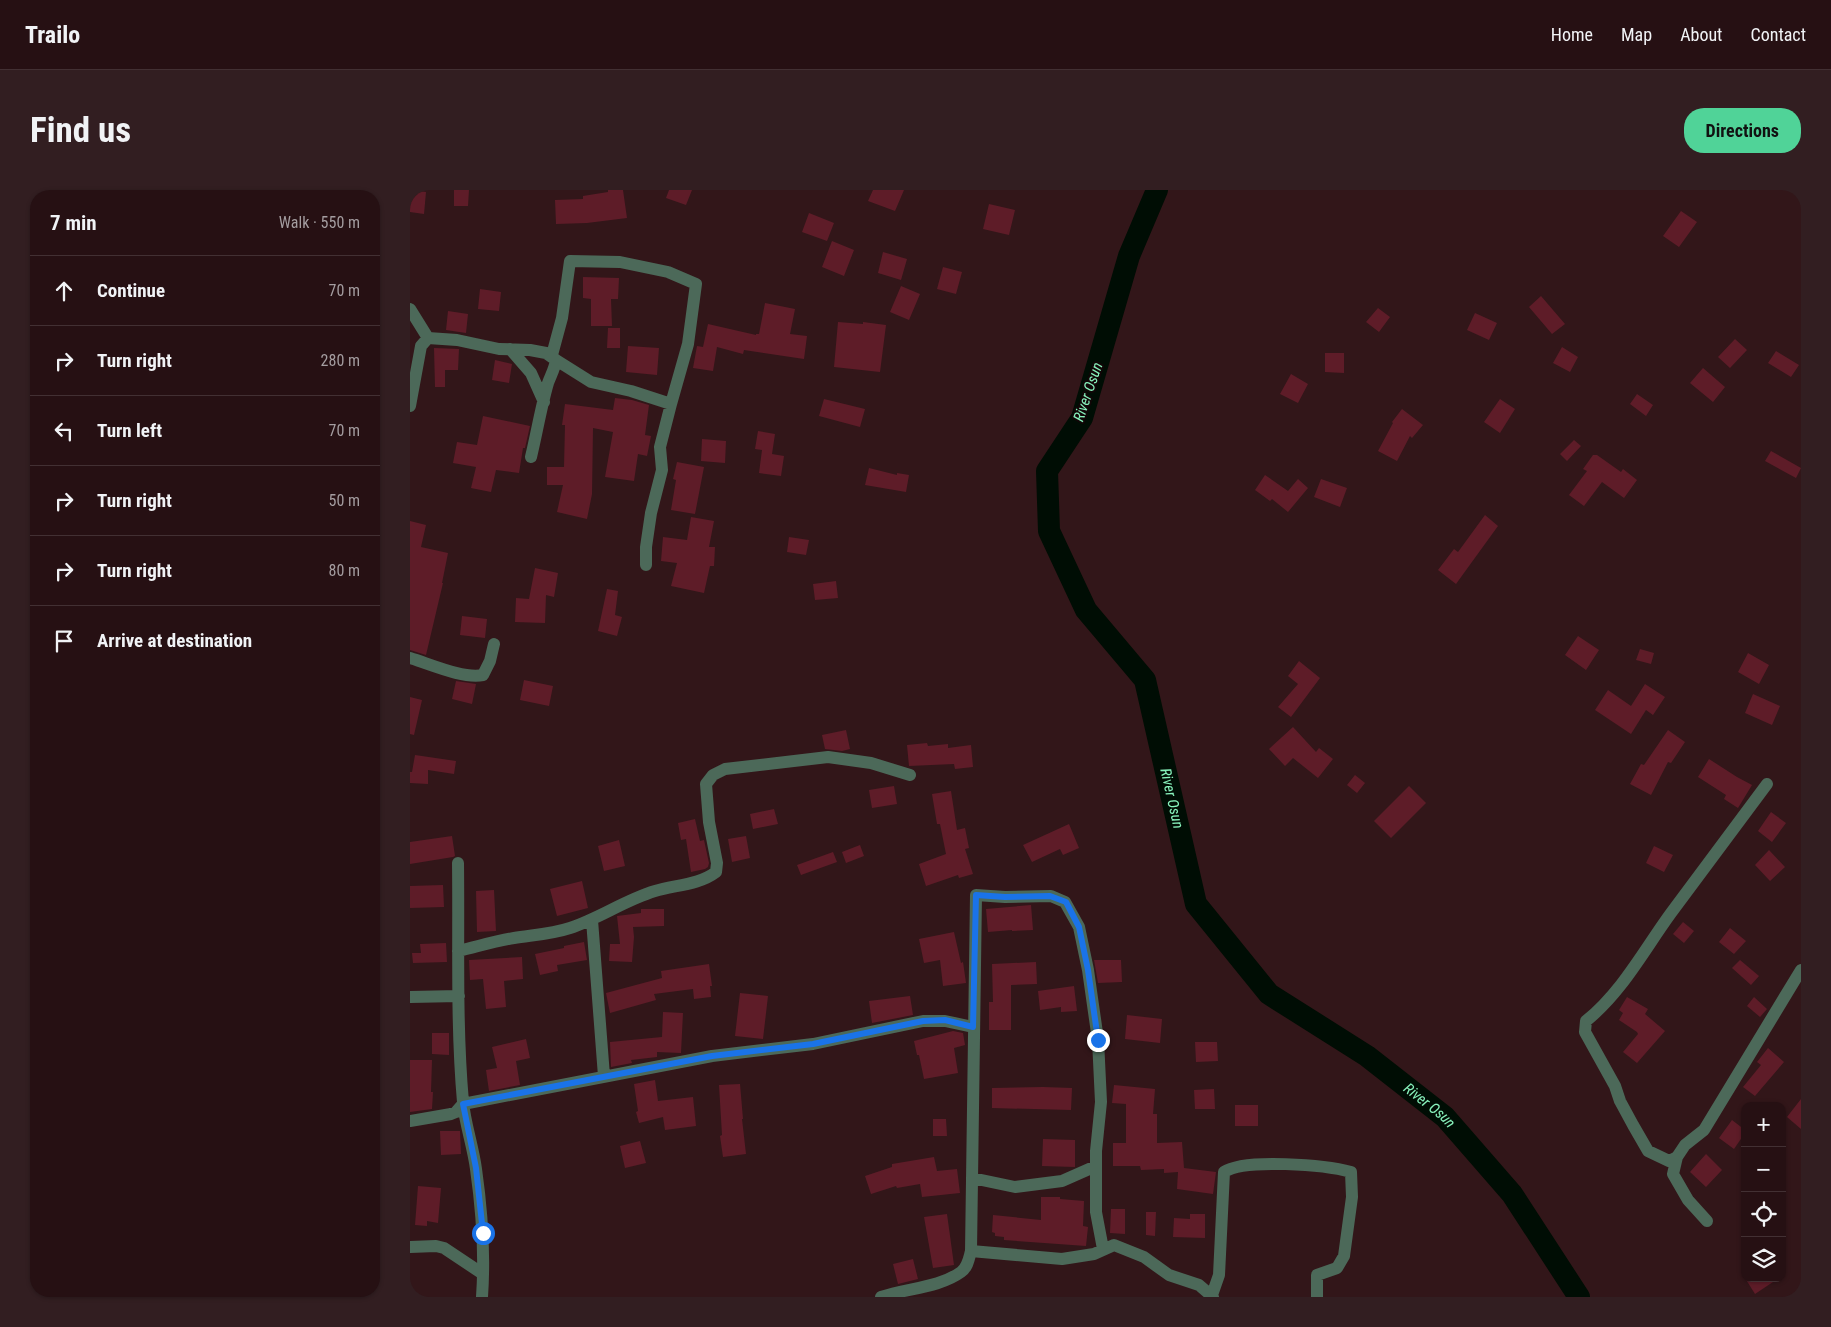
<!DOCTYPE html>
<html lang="en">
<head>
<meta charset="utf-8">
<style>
	:root { --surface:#261013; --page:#321e21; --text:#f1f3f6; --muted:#a49da0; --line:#423033; --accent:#50d398 }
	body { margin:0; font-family:"Roboto Condensed",sans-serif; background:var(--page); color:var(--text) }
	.controls { position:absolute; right:15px; bottom:15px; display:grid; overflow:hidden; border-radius:10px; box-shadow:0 1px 4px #0004 }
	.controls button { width:45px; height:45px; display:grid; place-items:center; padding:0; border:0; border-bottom:1px solid var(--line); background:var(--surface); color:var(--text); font:25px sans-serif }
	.stop { position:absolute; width:15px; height:15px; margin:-11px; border:4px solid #1a73e8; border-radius:50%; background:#fff }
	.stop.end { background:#1a73e8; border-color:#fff; box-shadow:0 1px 5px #0008 }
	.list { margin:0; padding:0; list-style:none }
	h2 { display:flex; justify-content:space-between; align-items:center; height:65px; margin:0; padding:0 20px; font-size:21px }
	h2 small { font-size:16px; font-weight:400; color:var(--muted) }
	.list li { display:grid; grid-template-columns:32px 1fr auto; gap:15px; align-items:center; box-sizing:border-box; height:70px; padding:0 20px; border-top:1px solid var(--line) }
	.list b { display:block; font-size:19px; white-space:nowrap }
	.list em { font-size:16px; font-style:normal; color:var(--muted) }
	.icon { flex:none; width:28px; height:28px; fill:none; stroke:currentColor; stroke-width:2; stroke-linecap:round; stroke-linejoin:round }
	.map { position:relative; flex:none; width:1391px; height:1107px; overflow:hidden; border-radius:20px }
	header { display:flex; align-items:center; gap:30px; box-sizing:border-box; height:70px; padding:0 25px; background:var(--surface); border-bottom:1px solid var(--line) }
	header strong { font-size:24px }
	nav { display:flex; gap:28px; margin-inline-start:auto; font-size:18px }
	.intro { display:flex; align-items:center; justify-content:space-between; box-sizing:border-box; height:120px; padding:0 30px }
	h1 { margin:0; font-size:35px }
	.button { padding:12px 22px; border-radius:20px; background:var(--accent); color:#111; font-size:18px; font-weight:700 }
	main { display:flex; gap:30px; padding:0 30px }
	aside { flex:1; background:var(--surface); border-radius:20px; box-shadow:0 1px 4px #0004 }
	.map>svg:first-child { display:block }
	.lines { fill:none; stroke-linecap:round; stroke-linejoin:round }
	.river { stroke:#000d04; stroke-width:22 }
	.building { fill:#5e1c28 }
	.minor { stroke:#4c6959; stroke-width:12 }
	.route { stroke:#1a73e8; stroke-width:6 }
	.labels { text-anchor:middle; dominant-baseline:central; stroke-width:4; stroke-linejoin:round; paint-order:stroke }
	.water-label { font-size:15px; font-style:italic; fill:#88f3bd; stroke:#110607 }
</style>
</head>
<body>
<header>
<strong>Trailo</strong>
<nav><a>Home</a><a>Map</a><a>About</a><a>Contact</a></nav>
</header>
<div class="intro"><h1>Find us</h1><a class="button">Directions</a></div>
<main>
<aside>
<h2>7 min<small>Walk · 550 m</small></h2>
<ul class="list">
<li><svg class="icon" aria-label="ahead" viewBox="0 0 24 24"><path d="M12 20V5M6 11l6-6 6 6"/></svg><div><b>Continue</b></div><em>70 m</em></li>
<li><svg class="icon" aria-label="right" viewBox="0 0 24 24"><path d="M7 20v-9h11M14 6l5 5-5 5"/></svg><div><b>Turn right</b></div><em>280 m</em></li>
<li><svg class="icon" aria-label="left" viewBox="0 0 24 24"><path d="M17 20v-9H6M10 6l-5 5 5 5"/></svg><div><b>Turn left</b></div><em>70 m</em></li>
<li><svg class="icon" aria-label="right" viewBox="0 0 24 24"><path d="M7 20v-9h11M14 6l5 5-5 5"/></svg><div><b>Turn right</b></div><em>50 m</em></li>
<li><svg class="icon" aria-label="right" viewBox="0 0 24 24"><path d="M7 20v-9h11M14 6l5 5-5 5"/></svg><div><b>Turn right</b></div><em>80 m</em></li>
<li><svg class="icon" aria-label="arrive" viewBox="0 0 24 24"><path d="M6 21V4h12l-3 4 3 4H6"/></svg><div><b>Arrive at destination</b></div></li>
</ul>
</aside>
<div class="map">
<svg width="1391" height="1107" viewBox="0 0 1391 1107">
	<rect width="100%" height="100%" fill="#321619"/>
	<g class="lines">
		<!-- river -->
		<path class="river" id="s1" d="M747 0 719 66 672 228 637 281 639 341 676 420 735 490 786 714 859 804 957 866 1035 927 1102 1004 1169 1107"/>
	</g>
	<!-- building -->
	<path class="building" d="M0 0 16 2 14 24 0 22Z
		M44 0H59L58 16H44Z
		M198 0H213L217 28 177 33 146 34 145 10 173 9V6L198 2Z
		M259 0H282L276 15 256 8Z
		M463 0H494L485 21 458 11Z
		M579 14 605 20 599 45 573 39Z
		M1271 21 1287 32 1269 57 1253 46Z
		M399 23 424 33 417 51 392 42Z
		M422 51 444 60 434 86 412 77Z
		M473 62 497 69 491 90 468 83Z
		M533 77 552 82 546 104 527 99Z
		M173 87 209 88 208 109H201L202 136H181V109L173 108Z
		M491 96 510 104 499 130 480 122Z
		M70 99 91 102 89 121 68 119Z
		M1131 106 1155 134 1142 144 1119 117Z
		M355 113 385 119 380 144 397 146 394 169 334 160 333 164 307 157 303 181 283 178 287 156 293 157 298 134 346 145V144H349Z
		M968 118 980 127 969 142 956 132Z
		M38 121 58 124 56 143 36 140Z
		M1065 123 1087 133 1079 150 1057 140Z
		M428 132 453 134V132L476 135 470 182 424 177Z
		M198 138H210V158H197Z
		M1325 149 1337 160 1320 178 1308 167Z
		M218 156 249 158 247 185 216 182Z
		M1152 157 1168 167 1160 182 1143 173Z
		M24 158 49 159 48 180H35V197H25Z
		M1366 161 1389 175 1381 187 1358 173Z
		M915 163H934V183L915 182Z
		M85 170 102 174 99 193 82 190Z
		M1293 178 1315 197 1303 212 1280 193Z
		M881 184 898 194 888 213 870 204Z
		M1227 204 1243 215 1236 226 1220 214Z
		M205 208 222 210 239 215 235 245 241 246 237 266 228 264 224 291 195 287 203 242 183 238 182 304 177 329 147 322 153 295H137V277H154L155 235H152L155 214 203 220Z
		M414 209 455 219 450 237 409 226Z
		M1090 209 1105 219 1090 243 1074 232Z
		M992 219 1013 235 1002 248 1000 246 987 271 968 261 983 233 982 232Z
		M73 226 120 236 115 258H113L109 283 86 280 81 302 61 298 66 277 43 273 47 252 67 255Z
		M348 241 365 244 362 264 374 266 371 286 349 283 352 260 345 259Z
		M292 249 316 251 315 273 291 271Z
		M1164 250 1171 256 1157 271 1150 264Z
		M1361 261 1391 278 1386 288 1355 271Z
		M1183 265H1187L1211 282 1213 279 1227 290 1214 308 1192 292 1174 316 1159 305 1177 281 1173 279Z
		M267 272 294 277 285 324 261 320 266 290 263 289Z
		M459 278 487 285V283L499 285 496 302 455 295Z
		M855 285 878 301 888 289 898 298 878 322 862 309 860 311 845 300Z
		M911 289 937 298 930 317 904 307Z
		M1075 325 1088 336 1046 394 1028 380 1044 359 1048 362Z
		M281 327 304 331 299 357H305L304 376H300L294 403 261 396 267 373 251 371 253 347 277 350Z
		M0 331 16 335 11 357 38 363 32 393H33L16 465 0 460Z
		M379 347 399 350 396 365 377 362Z
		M125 378 148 383 144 407 136 405 135 433 105 432 106 408 119 409Z
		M426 391 428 408 405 410 403 394Z
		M197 399 208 401 205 425 212 427 207 446 188 441Z
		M52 426 77 429 75 448 50 445Z
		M1168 446 1189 460 1176 480 1155 465Z
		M1230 459 1244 463 1241 474 1226 470Z
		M1338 463 1359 475 1349 494 1328 482Z
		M889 471 910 488 881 527 868 517 888 494 878 486Z
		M114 490 143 496 139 516 110 510Z
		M46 491 66 494 62 514 42 509Z
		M1235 494 1255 507 1243 525 1236 520 1221 544 1185 520 1198 500 1221 516Z
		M1343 504 1370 516 1362 535 1335 523Z
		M0 507 12 510 4 545 0 544Z
		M883 537 906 562 909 558 923 569 908 588 883 568 875 576 859 559Z
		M436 540 440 559 432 561 415 559 412 545Z
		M1258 540 1275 552 1261 573 1258 572 1241 605 1220 594 1231 574 1234 575Z
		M517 553 518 556 538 554V558L561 555 563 577 545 579 544 574 499 576 497 555Z
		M5 565 46 571 44 584 18 580V594L0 593V582H2Z
		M1299 569 1327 587 1342 595 1328 618 1314 609 1316 605 1288 587Z
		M945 585 955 593 947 603 937 595Z
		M484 596 487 614 462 618 459 600Z
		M999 596 1016 613 981 648 964 631Z
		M541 601 547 640 555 638 559 658 555 659 563 684 549 688 548 685 516 696 509 674 536 664 530 634H527L522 604Z
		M364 619 368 634 343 639 340 624Z
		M1361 622 1376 633 1362 652 1348 641Z
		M285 629 290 651 294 650 299 673 298 677 295 679 281 682 276 649 271 650 268 633Z
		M659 634 669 658 653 665 650 659 622 672 613 655Z
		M42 646 45 666 43 667 0 674V652Z
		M336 646 340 668 322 672 318 649Z
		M209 650 215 676 194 681 188 656Z
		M450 655 454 666 436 673 432 662Z
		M1244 656 1263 665 1254 682 1236 673Z
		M1359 660 1375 677 1360 691 1345 675Z
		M423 662 427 672 391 685 387 675Z
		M172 691 178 718 147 726 140 699Z
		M33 695 34 717 0 718V696Z
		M84 700 86 741 67 742 66 701Z
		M621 715 623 740 602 741V740L578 742 576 719Z
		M231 719H254V736L223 737 224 747 222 772 199 771 200 754H210L207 726 231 723Z
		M1273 732 1284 741 1274 753 1263 744Z
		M1320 738 1336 751 1324 764 1309 752Z
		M544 742 551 773 553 772 556 793 533 796 530 770 514 773 509 749Z
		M174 752 177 770 147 775 148 781 130 785 125 764 154 758V756Z
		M36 753 37 772 3 773 2 763H11L10 754Z
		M112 767 113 789 94 791 96 817 76 819 73 789 60 790 59 770Z
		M684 770H711L712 792 688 793Z
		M1330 770 1349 786 1341 795 1322 778Z
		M626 772 627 794 601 795V840H579V812H583L582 774Z
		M299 774 302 796H300L301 807 284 809 283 799 244 804 246 810 200 823 196 803 252 788 251 781Z
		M664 796 667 821 651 822V817L630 820 628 801Z
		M330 803 358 806 353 849 325 846Z
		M500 806 503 825 462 833 459 811Z
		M1217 807 1238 819 1235 824 1255 841 1227 873 1213 862 1228 844 1227 842 1209 830 1213 823 1209 820Z
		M1344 807 1357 819 1350 827 1337 816Z
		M253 822 273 823 271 863 247 862V867L221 870 222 873 201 877 200 852 252 847Z
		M717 825 752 829 750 853 715 849Z
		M543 841 553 843 555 855 544 858 548 883 514 889 509 865H507L504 851Z
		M22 843H39V865L22 864Z
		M116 849 120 868 106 871 110 895 79 901 76 880 87 878 82 857Z
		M785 852H807L808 871 786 872Z
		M1358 858 1374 872 1345 906 1333 897 1351 875 1347 872Z
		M0 870H22L21 902H23L22 919 0 922Z
		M245 890 248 911 283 907 286 936 255 940 253 927 229 933 226 922 228 921 224 894Z
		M330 894 333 929H332L336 964 313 967 310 946 312 945 309 895Z
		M704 895 745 899 743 924H747V953L772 952 774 978 806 982 803 1004 767 999 768 982 754 983V979L731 980 730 976H703V953H716V914L702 913Z
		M633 897 662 898 661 920 582 918V898Z
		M804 899 805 919H785L784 900Z
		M1391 909V939L1377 927Z
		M825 915H848V936H825Z
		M523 929H536L537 946H523Z
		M1322 930 1335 940V943L1324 959 1309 948Z
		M30 941H50L51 964 31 965Z
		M633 949 665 950V977L632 976Z
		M230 951 236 973 215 978 210 956Z
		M1296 964 1312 980 1296 997 1280 982Z
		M524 967 527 981 547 979 550 1003 512 1007 510 994 487 998 486 996 461 1004 455 986 482 977V974Z
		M8 996 31 998 28 1033 17 1031V1036L5 1035Z
		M631 1007H650V1009L674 1011 673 1036 678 1037 676 1056 594 1050V1047L585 1046V1043L582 1042 583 1025 631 1030Z
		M701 1019H715V1044L700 1043Z
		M736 1022H746L745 1046 736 1045Z
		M537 1024 544 1075 523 1078 514 1027Z
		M780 1024H795V1048L763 1047 764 1028 780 1029Z
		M503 1069 508 1089 488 1094 483 1074Z
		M1335 1088H1369L1345 1104Z"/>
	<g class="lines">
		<!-- minor -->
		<path class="minor" d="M0 119 18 148
			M100 159 121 183 134 212
			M142 165 152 128 160 71 210 72 258 82 286 94 278 154 261 214 221 201 181 192 146 170
			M0 216 11 156 18 148 47 150 89 159 120 160 136 163 146 170C145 178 141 185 138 193 131 217 127 242 121 267
			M236 375V357L241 323 252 280 250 257 261 214
			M0 468C20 474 53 489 73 485L80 471 84 454
			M48 673C49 753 46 833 53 912 55 934 63 956 66 979 72 1021 75 1064 72 1107
			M182 730 194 886
			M48 761C66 757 85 751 104 748 123 745 142 744 160 738 190 728 215 710 245 701 265 695 289 695 306 682L307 673 299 632 296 594 303 585 315 579 418 567 461 573 500 585
			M0 807 49 806
			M0 931 41 924 46 922 53 914 302 866 403 854 513 831H535L563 837
			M1267 967 1259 971 1238 961 1223 935 1210 911 1205 896 1175 842 1176 831C1212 802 1234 760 1261 723 1293 680 1325 637 1357 594
			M562 988 605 997 652 991 686 976
			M1297 1031 1278 1010 1263 984 1267 967 1275 955 1294 940 1391 780
			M0 1057 26 1056 34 1058 73 1084
			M561 1061 652 1069 684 1064 704 1055 734 1067 759 1085 789 1095 803 1107
			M802 1105 809 1085 814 982C834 968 916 975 941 982L942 1007 934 1066 927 1078 907 1085V1107
			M471 1107C497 1098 529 1098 551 1082 558 1077 559 1068 561 1061L566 705 595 707 641 706 655 712 669 737 678 780 688 850 691 912 686 961V1022L693 1059"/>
	</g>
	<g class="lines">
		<!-- route -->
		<path class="route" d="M73 1043 66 978 53 914 302 866 403 854 513 831 535 830 563 837 566 705 595 707 640 706 656 712 669 737 678 780 688 850"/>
	</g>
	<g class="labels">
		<!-- water labels -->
		<g class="water-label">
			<text transform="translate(678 202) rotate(-71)">River Osun</text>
			<text stroke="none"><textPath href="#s1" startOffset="664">River Osun</textPath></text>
			<text stroke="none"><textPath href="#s1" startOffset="1084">River Osun</textPath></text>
		</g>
	</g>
</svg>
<div class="controls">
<button>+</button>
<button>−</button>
<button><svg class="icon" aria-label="locate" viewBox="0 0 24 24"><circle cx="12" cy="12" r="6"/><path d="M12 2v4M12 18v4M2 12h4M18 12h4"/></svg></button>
<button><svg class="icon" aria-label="layers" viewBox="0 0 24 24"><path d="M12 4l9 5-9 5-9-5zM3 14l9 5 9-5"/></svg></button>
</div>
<div class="stop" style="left:73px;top:1043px"></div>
<div class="stop end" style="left:688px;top:850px"></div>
</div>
</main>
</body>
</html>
